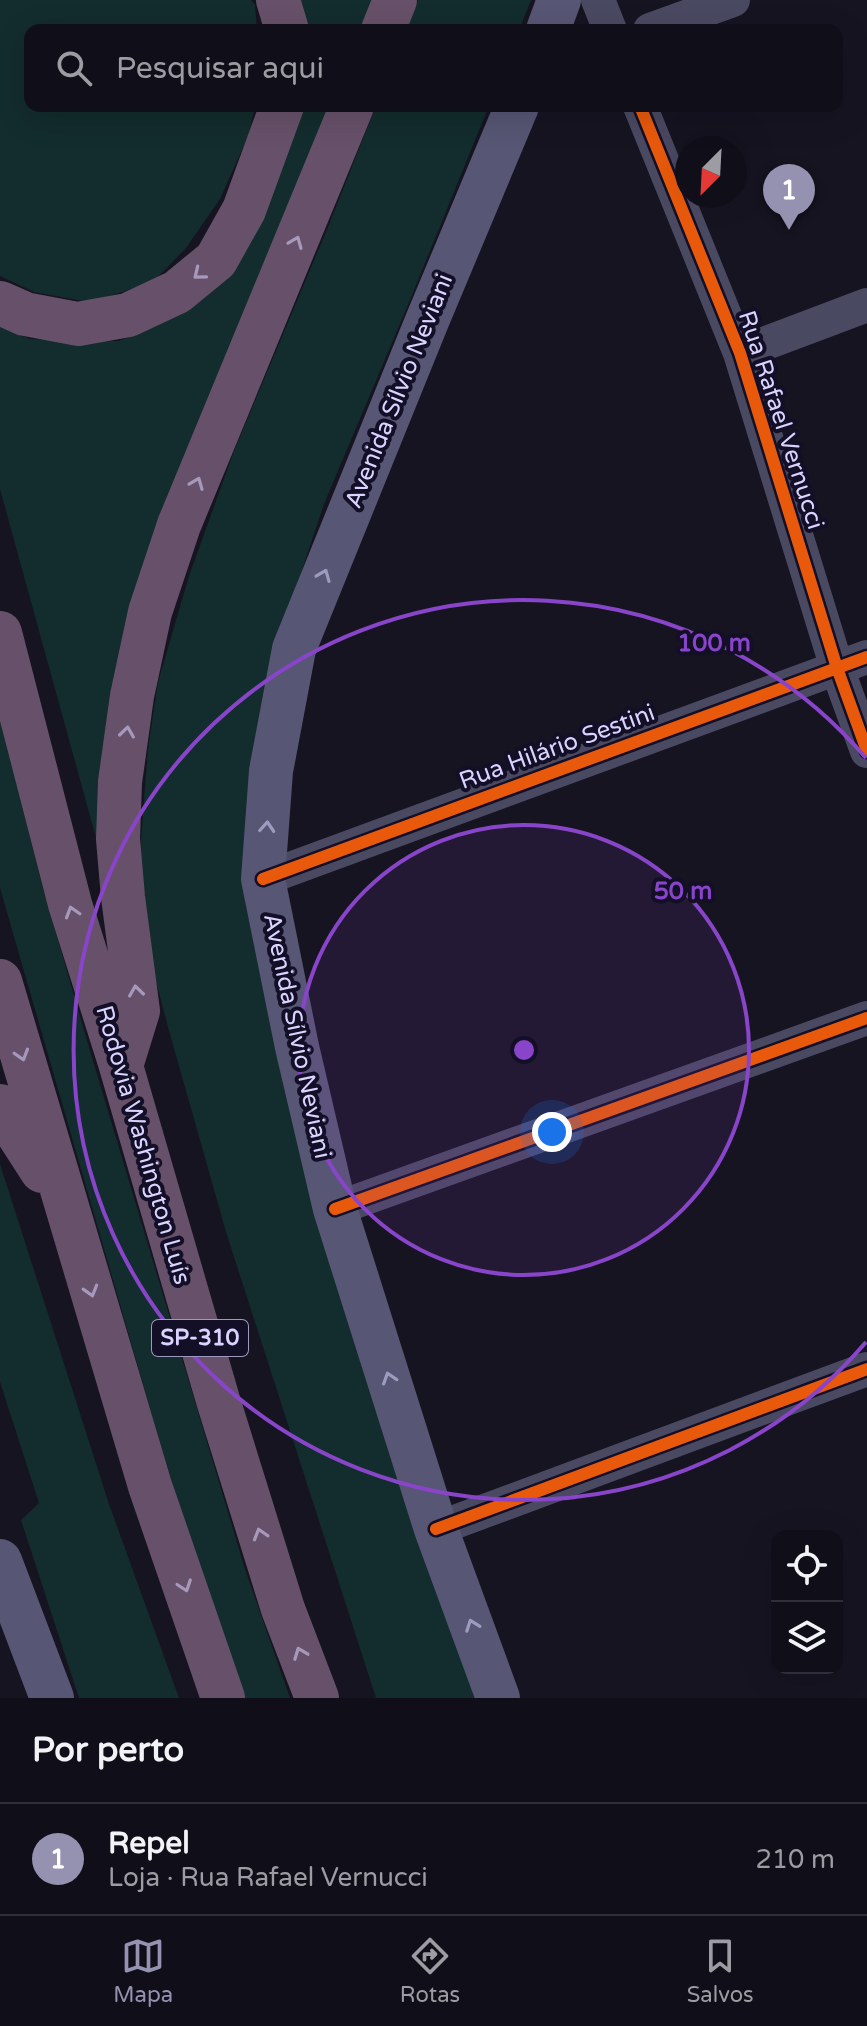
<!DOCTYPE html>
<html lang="pt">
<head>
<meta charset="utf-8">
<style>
	:root { --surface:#100f19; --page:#191822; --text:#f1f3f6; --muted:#9c9ca2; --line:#302f38; --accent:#9591b1 }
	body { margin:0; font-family:"Varela Round",sans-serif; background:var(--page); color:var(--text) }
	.controls { position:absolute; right:24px; bottom:24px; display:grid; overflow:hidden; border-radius:16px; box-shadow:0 8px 32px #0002 }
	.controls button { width:72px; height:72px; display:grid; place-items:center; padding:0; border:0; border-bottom:2px solid var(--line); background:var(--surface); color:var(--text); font:40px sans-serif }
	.compass { position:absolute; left:675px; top:136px; width:72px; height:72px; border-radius:50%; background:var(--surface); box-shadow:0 8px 32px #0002; rotate:204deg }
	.you { position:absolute; left:552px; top:1132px; width:28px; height:28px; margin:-20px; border:6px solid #fff; border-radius:50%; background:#1a73e8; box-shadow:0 0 0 12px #1a73e833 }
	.badge { display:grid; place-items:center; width:52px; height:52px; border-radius:50%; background:var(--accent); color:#fff; font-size:26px; font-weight:700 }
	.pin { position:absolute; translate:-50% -66px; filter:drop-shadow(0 2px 4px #0008) }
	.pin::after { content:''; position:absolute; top:42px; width:28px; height:24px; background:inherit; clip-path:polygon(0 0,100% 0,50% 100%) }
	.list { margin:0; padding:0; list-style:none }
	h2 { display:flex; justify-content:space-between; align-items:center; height:104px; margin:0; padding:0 32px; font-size:34px }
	h2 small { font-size:26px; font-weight:400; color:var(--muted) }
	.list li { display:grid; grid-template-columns:52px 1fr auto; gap:24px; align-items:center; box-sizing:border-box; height:112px; padding:0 32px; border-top:2px solid var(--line) }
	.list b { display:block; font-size:30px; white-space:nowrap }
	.list p { margin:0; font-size:26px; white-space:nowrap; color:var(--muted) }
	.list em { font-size:26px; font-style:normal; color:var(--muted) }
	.icon { flex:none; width:44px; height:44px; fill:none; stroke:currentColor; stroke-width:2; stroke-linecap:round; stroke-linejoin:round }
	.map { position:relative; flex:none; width:867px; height:1698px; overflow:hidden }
	.search { position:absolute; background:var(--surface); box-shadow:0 8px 32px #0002; left:24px; right:24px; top:24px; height:88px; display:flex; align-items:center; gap:20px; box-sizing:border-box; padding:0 28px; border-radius:16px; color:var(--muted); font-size:30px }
	.sheet { height:216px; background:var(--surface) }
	nav { display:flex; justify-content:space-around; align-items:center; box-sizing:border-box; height:112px; border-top:2px solid var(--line); background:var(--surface); font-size:22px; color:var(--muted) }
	nav a { display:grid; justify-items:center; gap:4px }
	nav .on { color:var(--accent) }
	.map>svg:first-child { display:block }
	.green { fill:#132c2d }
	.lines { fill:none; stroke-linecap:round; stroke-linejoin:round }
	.street { stroke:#4a4962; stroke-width:34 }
	.secondary { stroke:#575674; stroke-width:44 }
	.highway { stroke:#67516a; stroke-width:44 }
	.cycleway-casing { stroke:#130f26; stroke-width:17 }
	.cycleway { stroke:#e8590c; stroke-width:12 }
	.oneway { stroke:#a699bc }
	.oneway2 { stroke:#9e9bc0 }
	.ring { fill:none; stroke:#8945c9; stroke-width:4 }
	.labels { text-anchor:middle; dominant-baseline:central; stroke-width:8; stroke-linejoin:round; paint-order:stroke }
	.shield { fill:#130f26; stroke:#9e99be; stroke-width:2 }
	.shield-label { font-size:22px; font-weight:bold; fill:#d9d4ff }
	.street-label { font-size:24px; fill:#d9d4ff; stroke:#130f26 }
	.centre { fill:#8945c9; stroke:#130f26; stroke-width:4 }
	.ring-label { font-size:24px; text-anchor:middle; font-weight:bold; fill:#8945c9; stroke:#130f26; stroke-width:8; stroke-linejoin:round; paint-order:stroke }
</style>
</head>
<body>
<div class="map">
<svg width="867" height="1698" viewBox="0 0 867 1698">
	<rect width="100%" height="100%" fill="#161421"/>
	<!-- green -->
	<path class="green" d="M0 0H251L255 5 257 30H30V106H255L249 134 220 199 186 248 152 283 89 302 34 292 0 276Z
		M291 0H375L364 30H300Z
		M418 0H531L519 30H406Z
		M300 106H333L98 845 0 489V327L30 339 119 341 178 315Z
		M376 106H489L410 300 324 504 276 648 249 876 481 1698H376L226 1232 168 1027 145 940 140 853 148 749 158 682 189 576 234 451 328 227Z
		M0 719 42 885 91 1054 245 1569 290 1698H245L203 1580 164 1457 0 888Z
		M0 1164 109 1504 179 1698H79L21 1520 39 1503 0 1382Z"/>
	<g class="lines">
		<!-- street -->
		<path class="street" d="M598 0 610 30
			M650 30 733 0
			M640 106 740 353 837 668 867 751
			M740 353 867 305
			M263 879 867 657
			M335 1209 867 1018
			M436 1529 867 1369"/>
		<!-- secondary -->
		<path class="secondary" d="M548 30 559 0
			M0 1561 52 1698
			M498 1698 436 1529 335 1209 297 1047 263 879 271 771 294 649 427 321 517 106"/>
		<!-- highway -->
		<path class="highway" d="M278 0 287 30
			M383 30 395 0
			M0 303 25 314 78 324 128 315 177 292 216 260 244 210 282 106
			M0 633 70 904 121 1066 218 1400 283 1609 317 1698
			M0 981 150 1486 223 1698
			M121 1066 138 1011 123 897 118 839 120 782 132 696 150 612 179 525 352 106
			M0 1106 42 1171"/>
		<!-- cycleway casing -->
		<g class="cycleway-casing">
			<path id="cycleway" d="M640 106 740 353 837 668 867 751
				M263 879 867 657
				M335 1209 867 1018
				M436 1529 867 1369"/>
		</g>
		<!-- cycleway -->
		<use href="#cycleway" class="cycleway"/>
	</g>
	<!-- one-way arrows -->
	<defs><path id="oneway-chevron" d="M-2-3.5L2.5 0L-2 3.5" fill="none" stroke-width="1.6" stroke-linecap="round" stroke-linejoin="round" transform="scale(2)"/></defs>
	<g class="oneway">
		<use href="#oneway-chevron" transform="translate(296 242) rotate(-68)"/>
		<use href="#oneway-chevron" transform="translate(199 274) rotate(141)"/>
		<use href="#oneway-chevron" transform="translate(197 483) rotate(-68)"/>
		<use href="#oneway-chevron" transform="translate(127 732) rotate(-82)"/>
		<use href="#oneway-chevron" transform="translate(72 912) rotate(-107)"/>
		<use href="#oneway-chevron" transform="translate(136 991) rotate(-98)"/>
		<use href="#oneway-chevron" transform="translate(22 1055) rotate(73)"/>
		<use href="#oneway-chevron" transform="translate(91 1291) rotate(74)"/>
		<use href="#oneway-chevron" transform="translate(260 1534) rotate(-107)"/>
		<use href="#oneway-chevron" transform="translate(185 1586) rotate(71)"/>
		<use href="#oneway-chevron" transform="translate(300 1653) rotate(-111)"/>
	</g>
	<g class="oneway2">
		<use href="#oneway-chevron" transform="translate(324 575) rotate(-68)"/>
		<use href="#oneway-chevron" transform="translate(267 827) rotate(-86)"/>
		<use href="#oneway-chevron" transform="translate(389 1378) rotate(-108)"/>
		<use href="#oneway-chevron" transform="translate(472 1625) rotate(-110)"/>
	</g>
	<!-- distance rings -->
	<circle cx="524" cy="1050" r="225" fill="#8945c9" fill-opacity=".12"/>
	<g class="ring">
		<circle cx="524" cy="1050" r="225"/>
		<path d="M866 1342A450 450 0 1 1 866 758"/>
	</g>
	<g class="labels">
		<!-- shield labels -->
		<rect class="shield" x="152" y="1320" width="96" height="36" rx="6"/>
		<g class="shield-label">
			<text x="200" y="1338">SP-310</text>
		</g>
		<!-- street labels -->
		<g class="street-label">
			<text transform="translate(399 391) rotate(-68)">Avenida Sílvio Neviani</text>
			<text transform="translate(781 420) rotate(72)">Rua Rafael Vernucci</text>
			<text transform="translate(557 747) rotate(-20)">Rua Hilário Sestini</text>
			<text transform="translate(297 1036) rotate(78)">Avenida Sílvio Neviani</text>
			<text transform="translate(143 1145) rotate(74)">Rodovia Washington Luís</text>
		</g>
	</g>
	<circle cx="524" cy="1050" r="12" class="centre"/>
	<g class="ring-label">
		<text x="714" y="651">100 m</text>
		<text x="683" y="899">50 m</text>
	</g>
</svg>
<div class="controls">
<button><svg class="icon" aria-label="locate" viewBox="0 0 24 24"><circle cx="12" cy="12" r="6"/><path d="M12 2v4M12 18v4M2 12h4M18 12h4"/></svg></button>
<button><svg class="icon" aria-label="layers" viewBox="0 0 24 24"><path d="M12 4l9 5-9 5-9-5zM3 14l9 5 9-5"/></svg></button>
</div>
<svg class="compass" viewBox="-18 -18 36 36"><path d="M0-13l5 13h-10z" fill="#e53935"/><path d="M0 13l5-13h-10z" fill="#9c9ca2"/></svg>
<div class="you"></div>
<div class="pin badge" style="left:789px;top:230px">1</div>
<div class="search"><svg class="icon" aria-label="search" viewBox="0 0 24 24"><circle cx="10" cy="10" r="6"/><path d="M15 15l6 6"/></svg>Pesquisar aqui</div>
</div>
<section class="sheet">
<h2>Por perto<small></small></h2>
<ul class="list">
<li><span class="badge">1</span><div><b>Repel</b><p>Loja · Rua Rafael Vernucci</p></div><em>210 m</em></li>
</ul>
</section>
<nav>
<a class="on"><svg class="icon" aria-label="map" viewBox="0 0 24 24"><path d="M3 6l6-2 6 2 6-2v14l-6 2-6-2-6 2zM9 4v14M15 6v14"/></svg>Mapa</a>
<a><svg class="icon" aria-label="directions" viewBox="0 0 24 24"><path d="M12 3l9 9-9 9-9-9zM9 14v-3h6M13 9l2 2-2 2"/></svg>Rotas</a>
<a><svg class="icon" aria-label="saved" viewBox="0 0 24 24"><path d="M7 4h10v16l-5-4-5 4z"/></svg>Salvos</a>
</nav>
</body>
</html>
